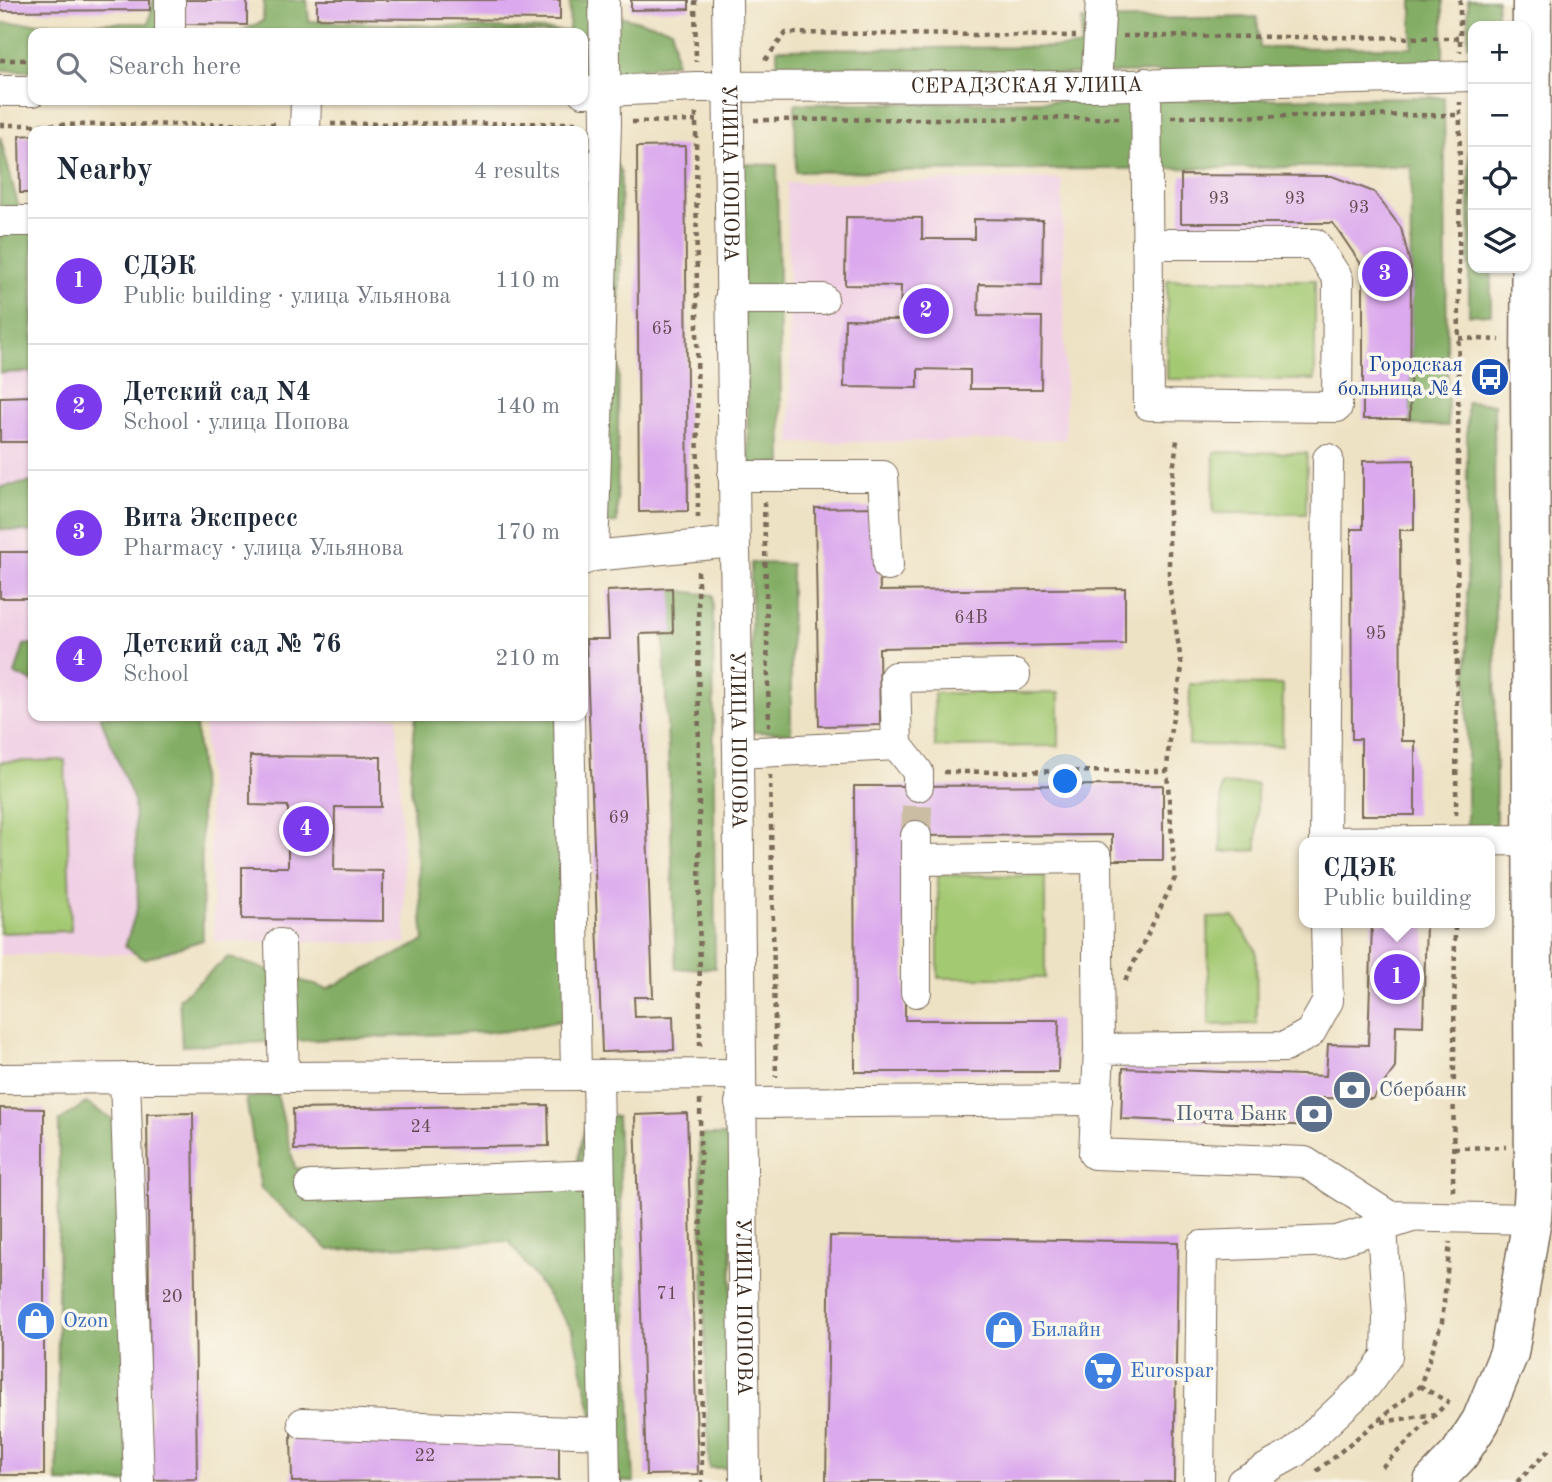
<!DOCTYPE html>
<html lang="en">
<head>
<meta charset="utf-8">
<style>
	:root { --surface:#fff; --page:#f2f2f3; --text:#1f2937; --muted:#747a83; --line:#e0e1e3; --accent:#7c3aed }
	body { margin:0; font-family:"Old Standard TT",serif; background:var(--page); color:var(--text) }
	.controls { position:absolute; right:21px; top:21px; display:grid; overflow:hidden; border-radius:14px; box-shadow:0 2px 5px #0004 }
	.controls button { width:63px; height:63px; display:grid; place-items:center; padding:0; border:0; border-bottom:2px solid var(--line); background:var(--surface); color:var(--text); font:35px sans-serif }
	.you { position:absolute; left:1066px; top:782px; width:24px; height:24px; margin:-18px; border:5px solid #fff; border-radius:50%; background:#1a73e8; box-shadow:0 0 0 10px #1a73e833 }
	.badge { display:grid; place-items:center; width:46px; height:46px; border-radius:50%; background:var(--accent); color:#fff; font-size:23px; font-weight:700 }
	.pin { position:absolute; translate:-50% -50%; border:4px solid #fff; box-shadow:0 2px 7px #0006 }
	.popup { position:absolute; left:1299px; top:837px; width:196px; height:91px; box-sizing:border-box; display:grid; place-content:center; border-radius:14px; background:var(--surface); filter:drop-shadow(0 2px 5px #0005); font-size:23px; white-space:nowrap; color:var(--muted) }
	.popup b { font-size:26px; color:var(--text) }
	.popup::after { content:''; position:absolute; left:50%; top:100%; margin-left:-14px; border:14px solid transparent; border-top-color:var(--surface) }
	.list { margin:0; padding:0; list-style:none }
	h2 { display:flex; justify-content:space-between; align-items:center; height:91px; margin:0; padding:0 28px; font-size:30px }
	h2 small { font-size:23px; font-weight:400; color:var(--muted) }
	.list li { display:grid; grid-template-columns:46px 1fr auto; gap:21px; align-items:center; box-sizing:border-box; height:126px; padding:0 28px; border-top:2px solid var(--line) }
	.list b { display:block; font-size:26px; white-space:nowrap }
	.list p { margin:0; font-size:23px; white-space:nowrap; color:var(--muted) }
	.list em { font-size:23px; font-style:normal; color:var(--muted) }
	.icon { flex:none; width:38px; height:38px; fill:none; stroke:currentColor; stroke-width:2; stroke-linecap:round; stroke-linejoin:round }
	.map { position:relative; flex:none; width:1552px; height:1482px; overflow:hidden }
	.search { position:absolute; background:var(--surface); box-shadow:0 2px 5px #0004; left:28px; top:28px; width:560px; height:77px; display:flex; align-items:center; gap:18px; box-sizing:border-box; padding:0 24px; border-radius:14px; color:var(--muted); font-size:26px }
	.panel { position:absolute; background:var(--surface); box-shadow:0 2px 5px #0004; left:28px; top:126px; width:560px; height:595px; border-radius:14px }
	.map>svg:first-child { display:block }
	.built { fill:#f0d0e5 }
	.green { fill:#a4c973; stroke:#707a48; stroke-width:2 }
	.forest { fill:#83ad65; stroke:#5f6c42; stroke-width:2 }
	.building { fill:#dba9ed }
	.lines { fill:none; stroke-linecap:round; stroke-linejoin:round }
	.minor-tunnel { stroke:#cabda3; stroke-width:30; stroke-dasharray:30 15; stroke-linecap:butt }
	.minor-casing { stroke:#7a6a58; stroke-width:32 }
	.major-casing { stroke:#7a6a58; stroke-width:41 }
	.path { stroke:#7a6a58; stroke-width:4.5; stroke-dasharray:5 5; stroke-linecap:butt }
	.minor { stroke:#fff; stroke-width:30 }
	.major { stroke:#fff; stroke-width:38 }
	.labels { text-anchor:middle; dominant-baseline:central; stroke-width:7; stroke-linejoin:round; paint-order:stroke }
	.number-label { font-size:18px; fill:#634a52 }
	.street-label { font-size:21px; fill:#3b2a1e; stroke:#fbf7ec }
	.transit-label { font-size:21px; fill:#164399; stroke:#fbf7ec; text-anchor:end }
	.service-label { font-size:21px; fill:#4e5e75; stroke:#fbf7ec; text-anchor:start }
	.shop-label { font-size:21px; fill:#366cbe; stroke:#fbf7ec; text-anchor:start }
</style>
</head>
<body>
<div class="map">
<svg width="1552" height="1482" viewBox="0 0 1552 1482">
	<rect width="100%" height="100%" fill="#fbf7ec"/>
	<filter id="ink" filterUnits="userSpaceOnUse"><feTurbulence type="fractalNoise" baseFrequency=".0143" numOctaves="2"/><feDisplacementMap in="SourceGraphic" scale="14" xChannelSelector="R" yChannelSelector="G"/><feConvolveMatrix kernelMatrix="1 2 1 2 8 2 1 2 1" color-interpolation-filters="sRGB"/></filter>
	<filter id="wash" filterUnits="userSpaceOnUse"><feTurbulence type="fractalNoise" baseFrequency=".00686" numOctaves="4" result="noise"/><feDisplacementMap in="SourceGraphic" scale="28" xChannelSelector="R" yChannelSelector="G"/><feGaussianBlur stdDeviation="1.57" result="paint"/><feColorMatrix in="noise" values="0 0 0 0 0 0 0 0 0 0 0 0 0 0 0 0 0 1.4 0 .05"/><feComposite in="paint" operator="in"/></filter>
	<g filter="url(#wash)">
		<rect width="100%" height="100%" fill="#eee2c4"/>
		<!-- built -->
		<path class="built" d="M1062 179 1066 439 791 443 787 183Z
			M33 325V716H170L171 954 0 955V326Z
			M204 716H397L406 943 215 941Z"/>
		<!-- green -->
		<path class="green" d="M1167 280H1315V380L1167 379Z
			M1214 452 1307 453 1306 514 1213 513Z
			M1190 684 1283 685 1282 746 1189 745Z
			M934 693H1059V746L935 747Z
			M65 760 71 931 0 933V762Z
			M1257 784V850L1221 852V785Z
			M938 875 1045 876V978H938Z
			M1234 917 1256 950 1257 1024 1209 1025 1208 918Z"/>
		<!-- forest -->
		<path class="forest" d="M153 0H173L174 27 209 33H33V71L0 70V23H149Z
			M264 0H307L309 21 569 31 570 0H618L619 16 672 29 676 63 583 77V33H237L263 21Z
			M1412 0H1443V66L778 80 777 49 1081 47 1082 20 1257 17 1260 48 1412 47Z
			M1468 0H1497V26H1473V45H1468Z
			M1444 97 1448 426 1410 425 1411 166 796 172 795 104Z
			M1469 131H1473V268H1491V314L1469 315Z
			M0 136 20 212H33V372L0 373Z
			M606 148 621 172 617 523 583 524V200L592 199Z
			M740 164 777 165 782 463 749 464Z
			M1467 402 1494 404 1496 826 1467 827Z
			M33 482V532L0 529V487Z
			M751 563 791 564V733L752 732Z
			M662 589 713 595 715 968 676 969Z
			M33 644V682L15 674 24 645Z
			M100 716H195L200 765 203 940 144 959 125 947 138 905 134 801Z
			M416 716H571L583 1016 512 1031 182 1046 179 999 228 957 327 989 424 941 410 775Z
			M277 1094 295 1168 533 1188 575 1173 588 1112 617 1117 634 1482 607 1481 573 1331 509 1241 329 1250 261 1189 246 1098Z
			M86 1103 133 1132 140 1482H57L59 1121Z
			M699 1135H732L731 1468H709Z"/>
		<g id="blocks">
			<!-- building -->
			<path class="building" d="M0 0H150V10L0 11Z
				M185 0H247V25L184 24Z
				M317 0H560V20L317 18Z
				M631 0H689V9L631 10Z
				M33 135V193H20L19 136Z
				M685 146 688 511 639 512 637 147Z
				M1181 175 1332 176 1374 192 1401 228 1411 267 1410 419H1363V267L1333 223H1181Z
				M846 217 922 218V239H974V219L1043 220 1042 285 979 284 978 316 1042 317 1041 389H970V370L918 369V388L844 387 845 319 900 320 901 286 845 285Z
				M33 396V442H0V397Z
				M1414 460V530H1400L1401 741H1415V815H1361V739H1352L1351 529H1363V461Z
				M878 507 880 591 1125 588V644L879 648 880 725 819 726 815 508Z
				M0 552H33V598H0Z
				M672 588 673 633 640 634 653 997H634L635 1017 673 1016 674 1050 602 1052 586 639H609L607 591Z
				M250 756 381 757V807H335L334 870 383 871V921L242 919V867H288V806L250 805Z
				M1163 785V860H1112V835L905 836V1020H1059L1058 1072H855L854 786Z
				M1372 923H1426L1423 1026 1396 1025 1395 1068 1372 1099 1323 1098 1322 1126 1121 1119 1123 1068 1326 1076 1328 1044 1368 1045Z
				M548 1105 549 1146 294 1150 293 1109Z
				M0 1108 44 1109V1475H0Z
				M193 1113 197 1479 151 1480 147 1114Z
				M687 1113 698 1474 646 1475 635 1115Z
				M830 1236 1178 1242 1174 1482H826Z
				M559 1428V1480L292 1482 291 1432Z"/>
		</g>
	</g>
	<g filter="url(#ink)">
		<use href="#blocks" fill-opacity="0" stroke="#7a6a58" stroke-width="2"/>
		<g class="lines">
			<!-- minor-tunnel -->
			<path class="minor-tunnel" d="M916 836 918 786"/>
			<!-- minor casing -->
			<g class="minor-casing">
				<g id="minor">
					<path d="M170 0V33"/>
					<path id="s1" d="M727 0 738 753 745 1482"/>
					<path d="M1146 83 1149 405 1337 407 1338 279 1315 244H1146"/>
					<path d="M1096 86 1101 0"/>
					<path d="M0 91H33"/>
					<path id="s2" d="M583 92 696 87 1096 86 1473 76"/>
					<path d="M305 131 306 100"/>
					<path d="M0 221H33"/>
					<path d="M730 299H823"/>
					<path d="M1328 459 1325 842 1531 840"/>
					<path d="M733 476H883L888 566"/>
					<path d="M593 556 733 542"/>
					<path d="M583 560 593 556 606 123 604 0"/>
					<path d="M569 716 576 1074"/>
					<path d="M897 745 918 772V786"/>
					<path d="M738 753 897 745 895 677 1015 675"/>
					<path d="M916 860 1097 858 1099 1049"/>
					<path d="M1326 923 1328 1001 1310 1033 1285 1047 1099 1049 1094 1154 1305 1162 1389 1216 1532 1219"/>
					<path d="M280 944 284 1077"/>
					<path d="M916 992V836"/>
					<path d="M598 1075 605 1482"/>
					<path d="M125 1078 139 1482"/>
					<path d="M0 1079 740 1074"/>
					<path d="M740 1103 1097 1100"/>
					<path d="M310 1186 599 1175"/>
					<path d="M303 1423 604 1433"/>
					<path d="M1199 1482 1202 1246 1337 1241 1409 1218"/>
					<path d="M1242 1482 1294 1453 1367 1384 1387 1356 1388 1317 1382 1228"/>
				</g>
			</g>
			<!-- major casing -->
			<g class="major-casing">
				<path id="major" d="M1433 1482 1459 1455 1481 1421 1509 1353 1532 1219 1534 1185 1530 375 1532 0"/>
			</g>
			<!-- path -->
			<path class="path" d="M695 0 696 62
				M1460 0V52
				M1123 36 1460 38
				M0 60H33
				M765 60 786 33 1076 36
				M696 113 698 521
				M1171 117 1460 115
				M754 120 1120 118
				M632 122 696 121
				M331 124 581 123
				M0 125 280 124
				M1459 338 1500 340
				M764 502 769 727
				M698 571 700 1049
				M944 772 1167 771
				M770 775 776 1077
				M1456 815 1460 102
				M1125 981 1175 878 1167 771 1169 740 1182 668 1169 583V503L1177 440
				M700 1100 702 1482
				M1454 1148 1506 1147
				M1453 1191 1455 923
				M1382 1422 1435 1414
				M1382 1467 1448 1402 1420 1386
				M1317 1471 1420 1386 1442 1322 1450 1242
				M1517 1482 1552 1447"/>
			<!-- minor -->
			<use href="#minor" class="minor"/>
			<!-- major -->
			<use href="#major" class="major"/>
		</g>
	</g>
	<!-- icons -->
	<defs>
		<g id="bus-disc" transform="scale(2.0125)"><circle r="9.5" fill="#1a4fb4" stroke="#fbf7ec"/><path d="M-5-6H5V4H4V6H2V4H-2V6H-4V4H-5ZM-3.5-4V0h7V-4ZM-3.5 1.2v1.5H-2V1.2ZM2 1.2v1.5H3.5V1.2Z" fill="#fff"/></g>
		<g id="bank-disc" transform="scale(2.0125)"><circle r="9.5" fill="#5c6f8a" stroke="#fbf7ec"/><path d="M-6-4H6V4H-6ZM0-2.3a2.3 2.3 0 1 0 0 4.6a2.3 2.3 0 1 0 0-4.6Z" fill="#fff"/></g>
		<g id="shop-disc" transform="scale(2.0125)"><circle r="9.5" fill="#3f7fe0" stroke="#fbf7ec"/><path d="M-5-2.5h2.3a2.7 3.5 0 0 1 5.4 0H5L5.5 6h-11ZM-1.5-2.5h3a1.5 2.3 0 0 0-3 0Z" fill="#fff"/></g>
		<g id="supermarket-disc" transform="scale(2.0125)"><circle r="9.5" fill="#3f7fe0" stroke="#fbf7ec"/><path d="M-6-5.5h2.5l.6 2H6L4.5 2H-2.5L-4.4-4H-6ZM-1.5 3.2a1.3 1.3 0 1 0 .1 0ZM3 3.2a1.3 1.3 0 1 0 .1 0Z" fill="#fff"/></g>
	</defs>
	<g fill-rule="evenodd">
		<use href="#bus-disc" x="1490" y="377"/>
		<use href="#bank-disc" x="1352" y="1090"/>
		<use href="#bank-disc" x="1314" y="1114"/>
		<use href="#shop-disc" x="36" y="1321"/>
		<use href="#shop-disc" x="1004" y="1330"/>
		<use href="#supermarket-disc" x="1103" y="1371"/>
	</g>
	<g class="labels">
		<!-- number labels -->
		<g class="number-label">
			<text x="1219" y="199">93</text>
			<text x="1295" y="199">93</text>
			<text x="1359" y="208">93</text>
			<text x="662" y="329">65</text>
			<text x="971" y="618">64В</text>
			<text x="1376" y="634">95</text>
			<text x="619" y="818">69</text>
			<text x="421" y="1127">24</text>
			<text x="667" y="1294">71</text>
			<text x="172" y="1297">20</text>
			<text x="425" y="1456">22</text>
		</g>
		<!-- street labels -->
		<g class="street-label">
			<text stroke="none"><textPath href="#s2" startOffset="444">СЕРАДЗСКАЯ УЛИЦА</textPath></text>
			<text stroke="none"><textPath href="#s1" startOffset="173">УЛИЦА ПОПОВА</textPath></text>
			<text stroke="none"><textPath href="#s1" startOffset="740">УЛИЦА ПОПОВА</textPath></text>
			<text stroke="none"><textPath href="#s1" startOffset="1307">УЛИЦА ПОПОВА</textPath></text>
		</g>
		<!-- transit labels -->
		<g class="transit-label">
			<text x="1463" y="365">Городская<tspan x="1463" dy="24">больница №4</tspan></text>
		</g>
		<!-- service labels -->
		<g class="service-label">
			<text x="1379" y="1090">Сбербанк</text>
			<text x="1287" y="1114" text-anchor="end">Почта Банк</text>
		</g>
		<!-- shop labels -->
		<g class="shop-label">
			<text x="63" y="1321">Ozon</text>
			<text x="1031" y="1330">Билайн</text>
			<text x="1130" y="1371">Eurospar</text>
		</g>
	</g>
</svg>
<div class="controls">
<button>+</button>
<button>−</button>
<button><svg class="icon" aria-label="locate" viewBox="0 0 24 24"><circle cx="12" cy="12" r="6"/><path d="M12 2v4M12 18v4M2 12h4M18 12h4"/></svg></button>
<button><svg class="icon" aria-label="layers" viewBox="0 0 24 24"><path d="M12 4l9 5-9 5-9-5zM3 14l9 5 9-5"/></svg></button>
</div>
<div class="you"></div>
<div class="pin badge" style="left:1397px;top:977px">1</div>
<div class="popup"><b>СДЭК</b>Public building</div>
<div class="pin badge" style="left:926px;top:311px">2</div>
<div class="pin badge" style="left:1385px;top:274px">3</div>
<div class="pin badge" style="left:306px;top:829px">4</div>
<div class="search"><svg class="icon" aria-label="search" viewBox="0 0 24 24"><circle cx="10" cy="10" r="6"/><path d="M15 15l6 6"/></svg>Search here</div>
<section class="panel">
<h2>Nearby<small>4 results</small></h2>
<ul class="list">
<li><span class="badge">1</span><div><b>СДЭК</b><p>Public building · улица Ульянова</p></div><em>110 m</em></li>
<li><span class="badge">2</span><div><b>Детский сад N4</b><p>School · улица Попова</p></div><em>140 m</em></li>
<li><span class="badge">3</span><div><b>Вита Экспресс</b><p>Pharmacy · улица Ульянова</p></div><em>170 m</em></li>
<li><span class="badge">4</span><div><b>Детский сад № 76</b><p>School</p></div><em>210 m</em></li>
</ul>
</section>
</div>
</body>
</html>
